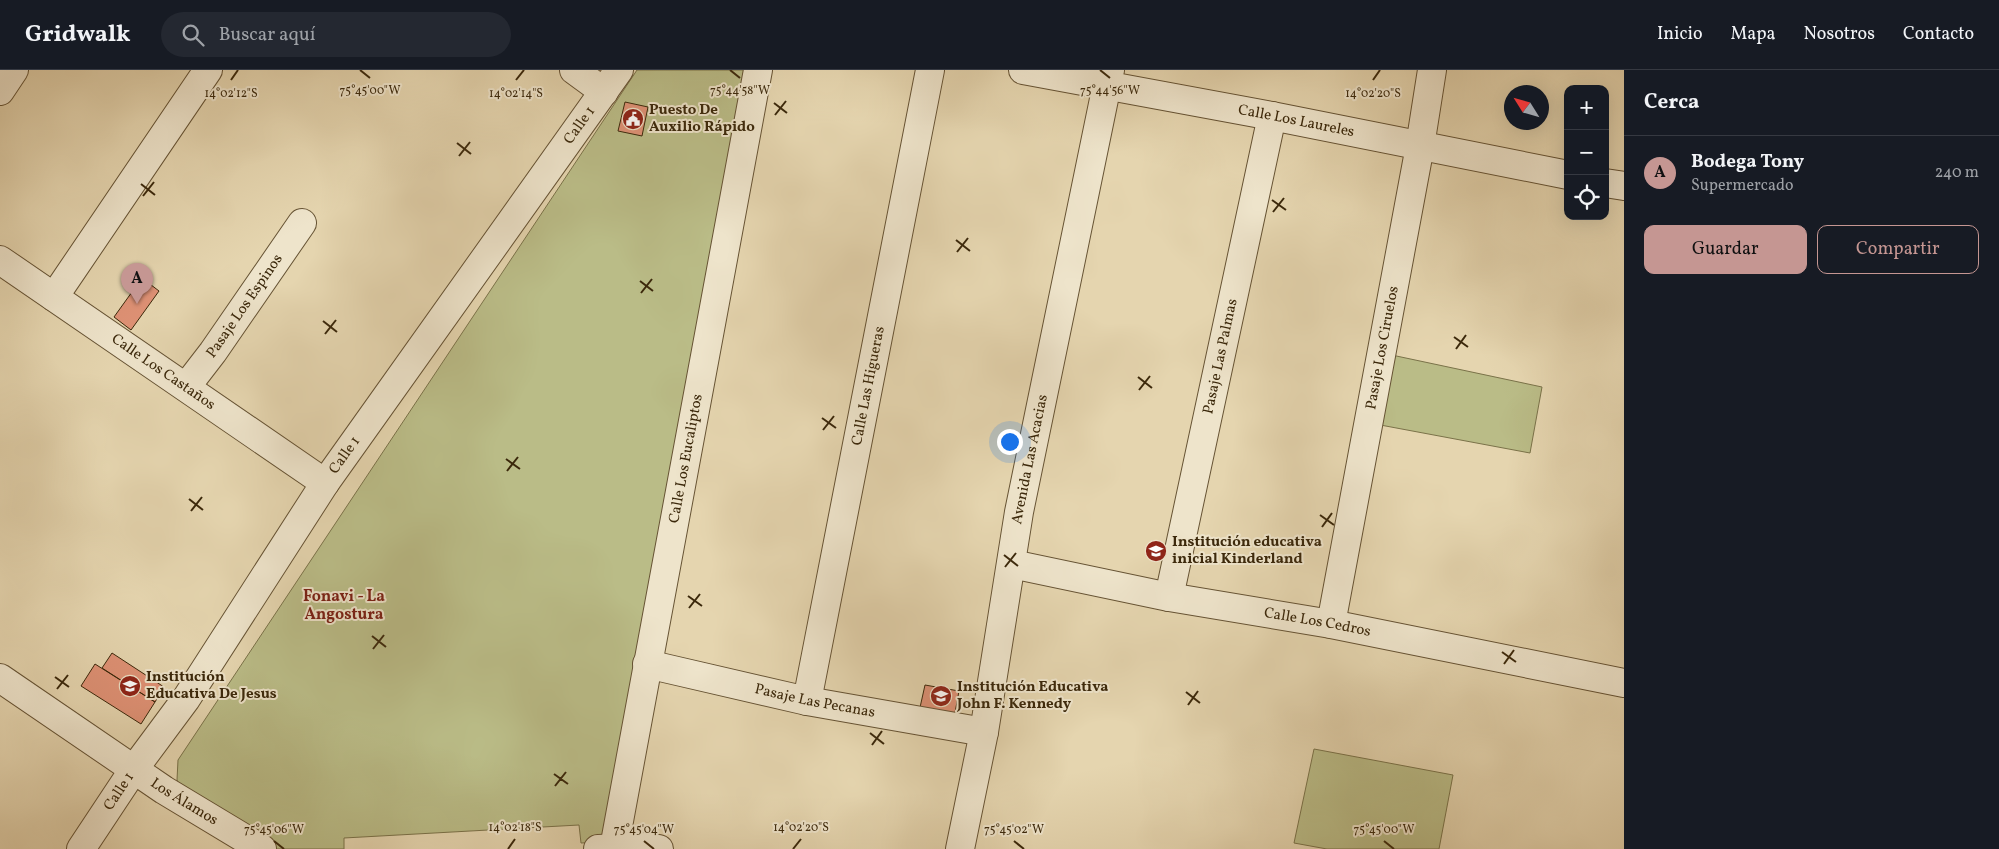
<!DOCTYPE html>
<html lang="es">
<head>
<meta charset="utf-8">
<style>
	:root { --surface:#171b24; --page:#242831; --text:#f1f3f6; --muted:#9ea1a6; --line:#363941; --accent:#c59692 }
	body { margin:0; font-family:Vollkorn,serif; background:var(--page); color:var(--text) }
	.controls { position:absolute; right:15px; top:15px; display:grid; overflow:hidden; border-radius:10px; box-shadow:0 5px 20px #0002 }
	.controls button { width:45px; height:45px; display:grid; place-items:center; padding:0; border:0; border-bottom:1px solid var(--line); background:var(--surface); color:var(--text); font:25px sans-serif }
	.compass { position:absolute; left:1504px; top:15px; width:45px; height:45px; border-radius:50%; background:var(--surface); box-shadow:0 5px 20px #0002; rotate:307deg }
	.you { position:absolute; left:1009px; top:371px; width:18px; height:18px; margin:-12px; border:4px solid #fff; border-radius:50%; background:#1a73e8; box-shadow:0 0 0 8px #1a73e833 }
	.badge { display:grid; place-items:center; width:32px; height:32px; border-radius:50%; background:var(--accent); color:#111; font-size:16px; font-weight:700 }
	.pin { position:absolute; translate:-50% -41px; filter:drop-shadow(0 1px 2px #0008) }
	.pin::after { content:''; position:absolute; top:26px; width:18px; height:15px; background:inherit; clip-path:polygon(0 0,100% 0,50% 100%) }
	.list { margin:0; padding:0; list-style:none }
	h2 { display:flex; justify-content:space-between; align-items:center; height:65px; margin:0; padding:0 20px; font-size:21px }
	h2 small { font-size:16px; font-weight:400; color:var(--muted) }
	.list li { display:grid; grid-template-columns:32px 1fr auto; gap:15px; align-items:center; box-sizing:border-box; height:75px; padding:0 20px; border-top:1px solid var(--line) }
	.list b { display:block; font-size:19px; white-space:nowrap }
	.list p { margin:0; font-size:16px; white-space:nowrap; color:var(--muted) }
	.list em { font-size:16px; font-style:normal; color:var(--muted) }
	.actions { display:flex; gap:10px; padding:15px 20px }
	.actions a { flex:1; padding:11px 0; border:1px solid var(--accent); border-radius:10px; text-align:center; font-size:18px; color:var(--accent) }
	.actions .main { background:var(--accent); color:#111 }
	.icon { flex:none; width:28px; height:28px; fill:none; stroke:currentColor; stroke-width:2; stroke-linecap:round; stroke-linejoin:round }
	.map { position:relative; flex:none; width:1624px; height:779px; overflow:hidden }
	header { display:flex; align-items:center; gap:30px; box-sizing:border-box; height:70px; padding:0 25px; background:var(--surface); border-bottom:1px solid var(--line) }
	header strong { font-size:24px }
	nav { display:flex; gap:28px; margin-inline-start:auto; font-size:18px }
	.search { width:350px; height:45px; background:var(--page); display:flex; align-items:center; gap:12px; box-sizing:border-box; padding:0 18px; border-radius:28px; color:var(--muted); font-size:19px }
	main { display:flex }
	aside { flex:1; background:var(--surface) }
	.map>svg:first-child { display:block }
	.green { fill:#babc87; stroke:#7a7249 }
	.building { fill:#df9276; stroke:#3b280b }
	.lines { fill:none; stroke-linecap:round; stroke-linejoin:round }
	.minor-casing { stroke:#665334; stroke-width:30 }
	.minor { stroke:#eee4cb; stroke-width:28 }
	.ticks { fill:none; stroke:#3b280b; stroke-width:2 }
	.labels { text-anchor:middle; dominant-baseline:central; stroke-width:4; stroke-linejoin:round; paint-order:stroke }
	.poi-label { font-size:15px; font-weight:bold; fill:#3b280b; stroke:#eee4cb; text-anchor:start }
	.street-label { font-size:15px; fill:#3b280b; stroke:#eee4cb }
	.neighbourhood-label { font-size:16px; font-weight:bold; fill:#7a1f14; stroke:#eee4cb }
	.ticks-label { font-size:12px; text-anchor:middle; fill:#3b280b; stroke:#eee4cb; stroke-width:4; stroke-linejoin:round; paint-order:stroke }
</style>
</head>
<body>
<header>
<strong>Gridwalk</strong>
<div class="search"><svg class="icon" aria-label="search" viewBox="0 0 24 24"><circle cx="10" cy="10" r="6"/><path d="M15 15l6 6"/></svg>Buscar aquí</div>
<nav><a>Inicio</a><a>Mapa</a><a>Nosotros</a><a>Contacto</a></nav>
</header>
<main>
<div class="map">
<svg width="1624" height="779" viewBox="0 0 1624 779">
	<rect width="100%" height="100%" fill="#e5d5af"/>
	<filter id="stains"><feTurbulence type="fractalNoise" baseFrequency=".004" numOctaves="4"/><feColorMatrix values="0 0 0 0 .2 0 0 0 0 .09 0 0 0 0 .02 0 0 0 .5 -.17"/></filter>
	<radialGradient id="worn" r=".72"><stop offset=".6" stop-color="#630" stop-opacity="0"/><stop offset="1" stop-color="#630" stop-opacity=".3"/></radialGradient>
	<!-- green -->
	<path class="green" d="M637 0H747L605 772 581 773 579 755 344 768V779H276L183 722 177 710 178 690Z
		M1387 284 1542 317 1530 383 1375 354Z
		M1314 679 1453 705 1439 779H1327L1294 773Z"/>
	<!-- building -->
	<path class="building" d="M625 32 648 37 642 66 618 61Z
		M142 208 159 221 131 260 114 247Z
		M112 583 164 617 155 632 102 598Z
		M95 594 155 632 141 654 81 616Z
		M925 615 959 621 954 648 919 642Z"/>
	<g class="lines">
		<!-- minor casing -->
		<g class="minor-casing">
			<g id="minor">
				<path d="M574 0 604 22"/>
				<path id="s1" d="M1023 0 1272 46 1568 105"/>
				<path d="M0 21 14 0"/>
				<path d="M1605 113 1624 116"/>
				<path id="s2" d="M0 190 325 413"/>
				<path d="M54 227 208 0"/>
				<path id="s3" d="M186 317 213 282 302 153"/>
				<path id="s4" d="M1012 494 1169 527 1331 554 1624 613"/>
				<path id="s5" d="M1169 527 1272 46"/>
				<path id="s6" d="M1331 554 1420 76 1432 0"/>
				<path id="s7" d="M647 594 807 631 984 662"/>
				<path id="s8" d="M0 608 164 720 262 779"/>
				<path id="s9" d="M807 631 930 0"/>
				<path id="s10" d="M614 778 758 0"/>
				<path id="s11" d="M81 779 134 699 186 629 325 413 619 0"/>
				<path d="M598 779 645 777 659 779"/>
				<path id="s12" d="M960 779 984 662 1019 442 1110 0"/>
			</g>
		</g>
		<!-- minor -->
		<use href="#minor" class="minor"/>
	</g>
	<!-- ticks -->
	<path class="ticks" d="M360 0 370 8M730 0 740 8M1100 0 1110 8M231 10 238 0M516 10 524 0M1373 10 1380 0M774 33 787 43M775 45 786 31M457 73 471 84M459 86 470 72M141 114 155 125M143 126 154 112M1272 130 1286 140M1273 142 1284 128M956 170 970 181M957 182 968 168M640 211 653 221M641 223 652 209M323 251 337 262M325 264 336 250M1454 267 1468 277M1456 279 1466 265M1138 307 1152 318M1139 320 1150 306M822 348 836 358M823 360 834 346M506 389 520 399M507 401 518 387M189 429 203 440M191 441 202 427M1320 445 1334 455M1322 457 1332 443M1004 485 1018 496M1005 497 1016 483M688 526 702 536M689 538 700 524M372 566 386 577M373 579 384 565M1502 582 1516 592M1504 594 1514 580M55 607 69 617M57 619 68 605M1186 622 1200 633M1188 635 1198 621M870 663 884 674M872 675 882 661M554 704 568 714M555 716 566 702M274 771 284 779M644 771 654 779M1014 771 1024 779M1384 771 1394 779M508 779 515 769M793 779 801 769"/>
	<!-- icons -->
	<defs>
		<g id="civic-disc" transform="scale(1.125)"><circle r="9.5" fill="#8f2418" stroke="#eee4cb"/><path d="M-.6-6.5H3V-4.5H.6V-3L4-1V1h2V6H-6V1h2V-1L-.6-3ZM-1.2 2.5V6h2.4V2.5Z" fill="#fff"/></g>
		<g id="school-disc" transform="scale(1.125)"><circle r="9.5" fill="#8f2418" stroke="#eee4cb"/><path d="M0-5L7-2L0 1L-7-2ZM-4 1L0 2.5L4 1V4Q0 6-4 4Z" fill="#fff"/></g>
	</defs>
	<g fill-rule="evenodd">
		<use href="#civic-disc" x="633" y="49"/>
		<use href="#school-disc" x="1156" y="481"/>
		<use href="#school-disc" x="130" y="616"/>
		<use href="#school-disc" x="941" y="626"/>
	</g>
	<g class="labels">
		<!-- poi labels -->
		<g class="poi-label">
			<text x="649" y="40">Puesto De<tspan x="649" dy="17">Auxilio Rápido</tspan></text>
			<text x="1172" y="472">Institución educativa<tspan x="1172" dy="17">inicial Kinderland</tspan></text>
			<text x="146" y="607">Institución<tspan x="146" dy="17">Educativa De Jesus</tspan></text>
			<text x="957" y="617">Institución Educativa<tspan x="957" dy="17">John F. Kennedy</tspan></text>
		</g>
		<!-- street labels -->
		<g class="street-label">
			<text stroke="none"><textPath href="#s1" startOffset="278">Calle Los Laureles</textPath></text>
			<text stroke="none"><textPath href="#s11" startOffset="879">Calle 1</textPath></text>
			<text stroke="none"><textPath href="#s3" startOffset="100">Pasaje Los Espinos</textPath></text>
			<text stroke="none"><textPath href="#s6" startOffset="281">Pasaje Los Ciruelos</textPath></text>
			<text stroke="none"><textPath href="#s5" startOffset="246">Pasaje Las Palmas</textPath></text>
			<text stroke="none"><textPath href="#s2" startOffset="198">Calle Los Castaños</textPath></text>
			<text stroke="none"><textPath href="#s9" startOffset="321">Calle Las Higueras</textPath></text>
			<text stroke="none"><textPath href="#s11" startOffset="474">Calle 1</textPath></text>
			<text stroke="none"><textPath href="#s10" startOffset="396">Calle Los Eucaliptos</textPath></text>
			<text stroke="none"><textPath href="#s12" startOffset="396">Avenida Las Acacias</textPath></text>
			<text stroke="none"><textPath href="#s4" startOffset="311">Calle Los Cedros</textPath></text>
			<text stroke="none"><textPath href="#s7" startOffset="172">Pasaje Las Pecanas</textPath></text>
			<text stroke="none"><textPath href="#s11" startOffset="69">Calle 1</textPath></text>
			<text stroke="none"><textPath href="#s8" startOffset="222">Los Álamos</textPath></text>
		</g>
		<!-- neighbourhood labels -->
		<g class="neighbourhood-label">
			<text x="344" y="527">Fonavi - La<tspan x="344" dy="18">Angostura</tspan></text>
		</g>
	</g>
	<g class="ticks-label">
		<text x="370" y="24">75°45'00"W</text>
		<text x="740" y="24">75°44'58"W</text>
		<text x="1110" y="24">75°44'56"W</text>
		<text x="231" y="27">14°02'12"S</text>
		<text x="516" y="27">14°02'14"S</text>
		<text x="1373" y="27">14°02'20"S</text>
		<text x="515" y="761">14°02'18"S</text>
		<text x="801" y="761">14°02'20"S</text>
		<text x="274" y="763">75°45'06"W</text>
		<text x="644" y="763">75°45'04"W</text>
		<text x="1014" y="763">75°45'02"W</text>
		<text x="1384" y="763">75°45'00"W</text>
	</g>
	<rect width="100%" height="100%" filter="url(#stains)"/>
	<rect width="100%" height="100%" fill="url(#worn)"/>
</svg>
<div class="controls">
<button>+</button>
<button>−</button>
<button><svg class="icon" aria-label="locate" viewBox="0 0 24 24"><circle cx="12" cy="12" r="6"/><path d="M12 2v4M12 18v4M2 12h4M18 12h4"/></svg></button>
</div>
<svg class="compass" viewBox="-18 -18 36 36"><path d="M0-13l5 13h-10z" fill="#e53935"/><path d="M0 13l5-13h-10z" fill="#9ea1a6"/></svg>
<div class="you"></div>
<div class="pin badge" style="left:137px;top:234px">A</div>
</div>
<aside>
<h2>Cerca<small></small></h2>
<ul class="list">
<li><span class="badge">A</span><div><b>Bodega Tony</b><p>Supermercado</p></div><em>240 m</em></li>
</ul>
<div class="actions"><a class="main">Guardar</a><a>Compartir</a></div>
</aside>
</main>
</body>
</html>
